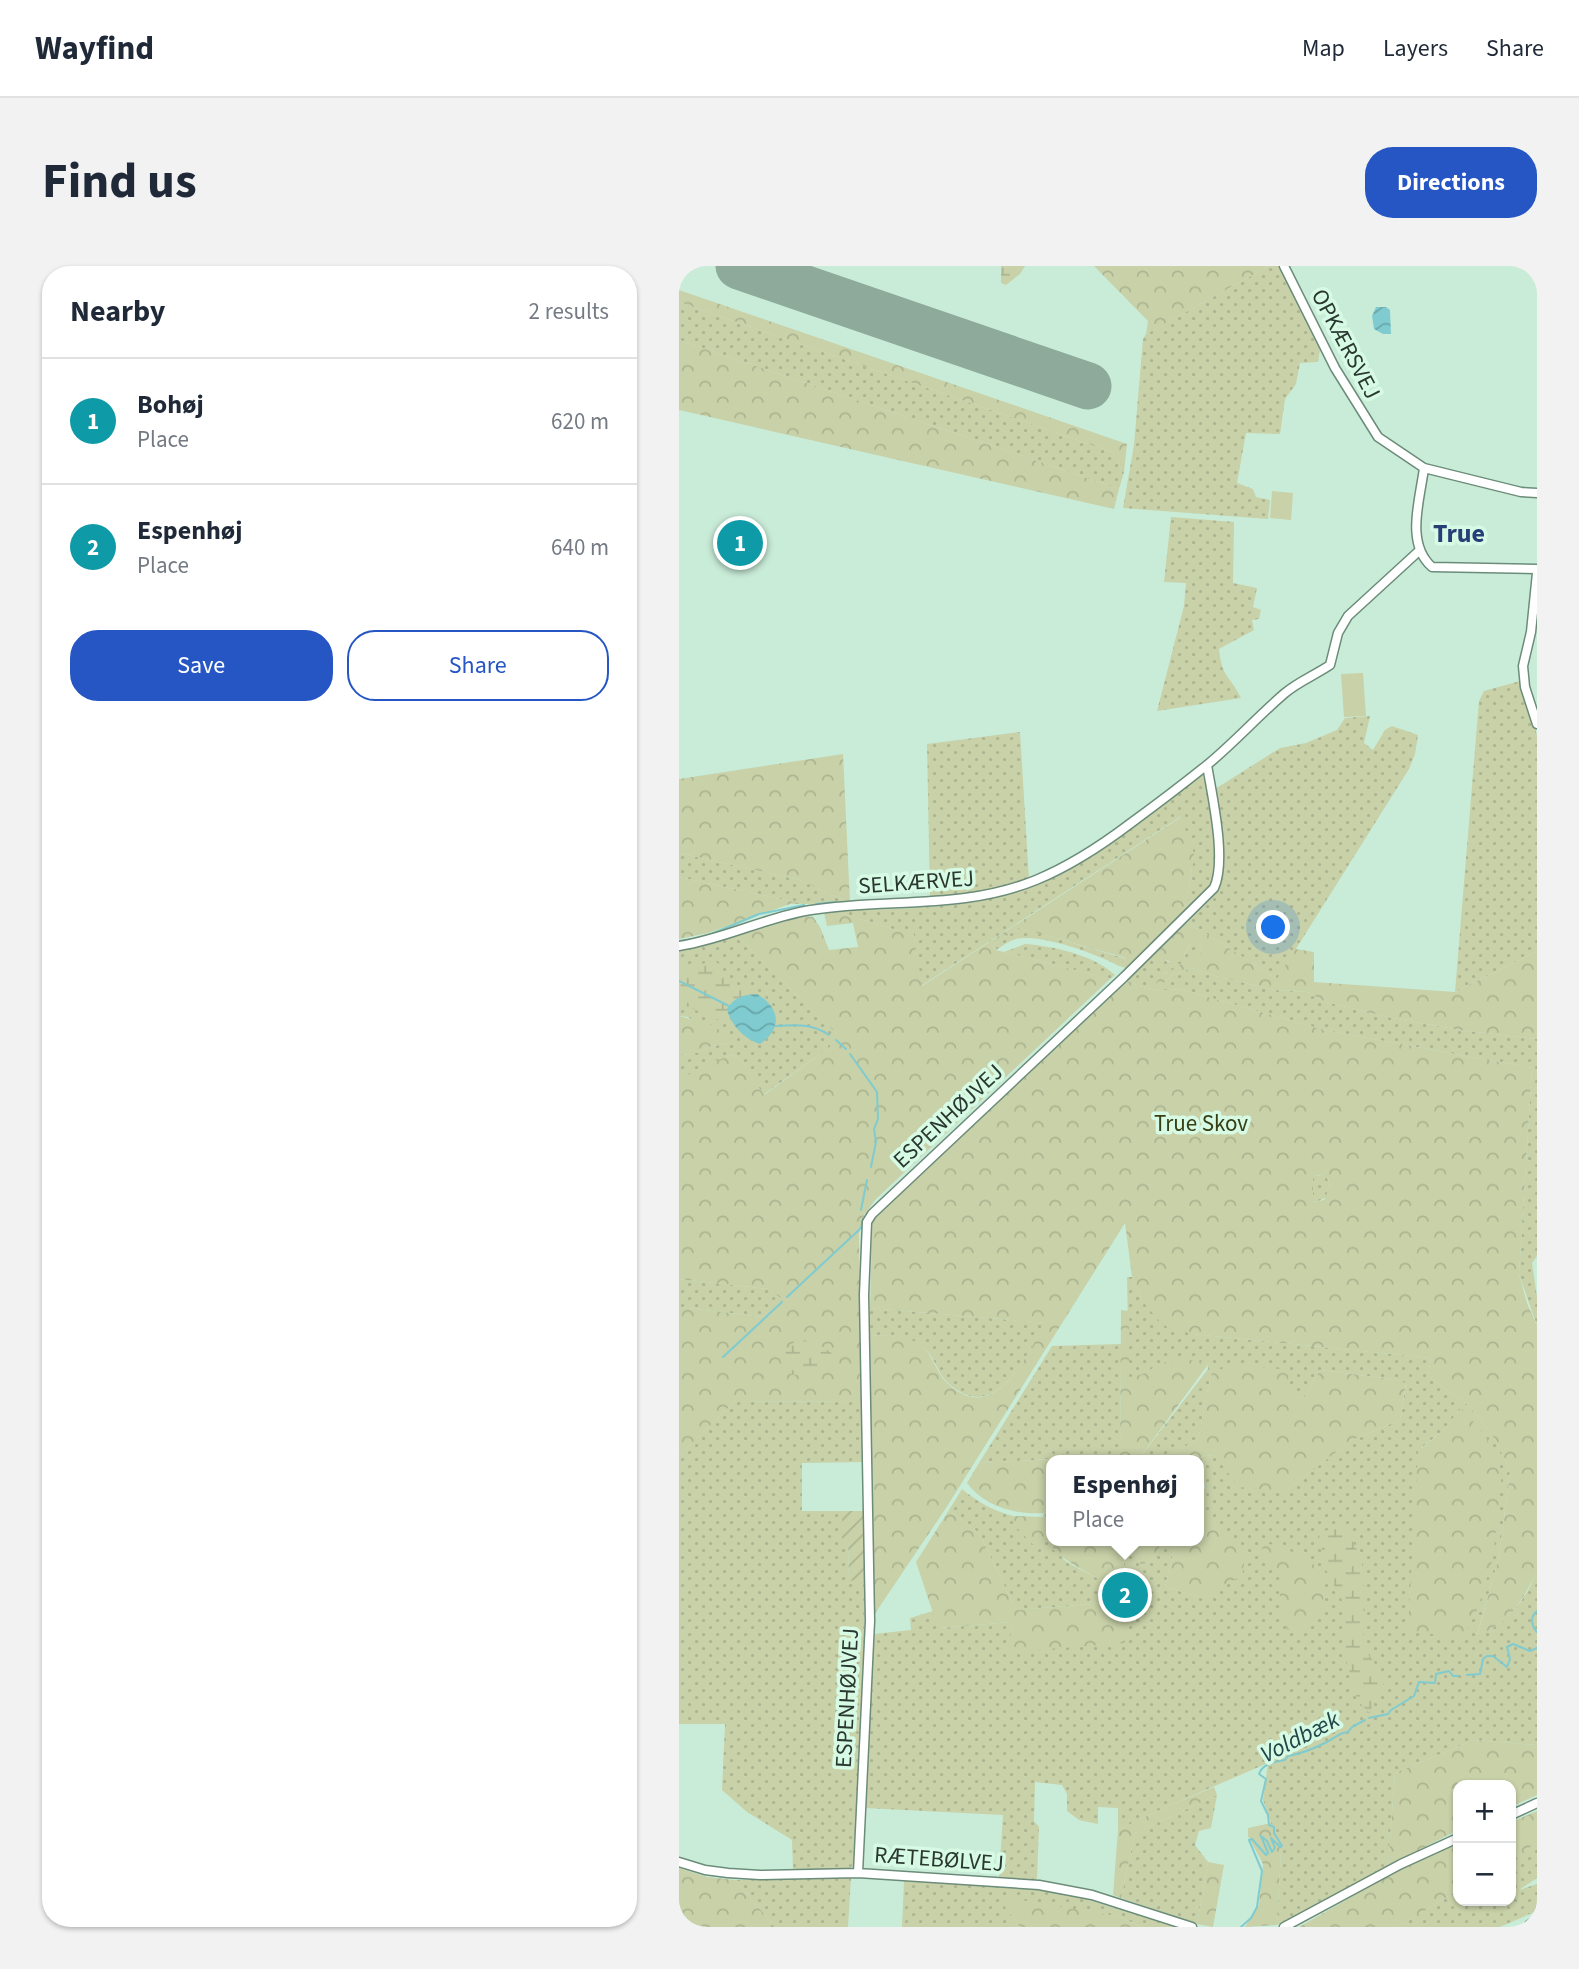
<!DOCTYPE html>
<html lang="en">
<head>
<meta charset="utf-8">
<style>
	:root { --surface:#fff; --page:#f2f2f3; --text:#1f2937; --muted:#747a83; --line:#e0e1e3; --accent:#2656c4 }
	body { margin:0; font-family:"Source Sans 3",sans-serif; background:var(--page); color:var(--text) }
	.controls { position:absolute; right:21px; bottom:21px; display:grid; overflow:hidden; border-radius:14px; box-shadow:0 2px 5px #0004 }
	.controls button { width:63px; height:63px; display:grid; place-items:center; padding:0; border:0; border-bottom:2px solid var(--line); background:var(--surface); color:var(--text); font:35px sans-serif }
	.you { position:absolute; left:595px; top:662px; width:24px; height:24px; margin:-18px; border:5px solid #fff; border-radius:50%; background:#1a73e8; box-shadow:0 0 0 10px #1a73e833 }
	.badge { display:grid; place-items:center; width:46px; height:46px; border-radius:50%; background:var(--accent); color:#fff; font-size:23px; font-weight:700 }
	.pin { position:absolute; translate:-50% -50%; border:4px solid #fff; box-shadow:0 2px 7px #0006 }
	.popup { position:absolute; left:367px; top:1189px; width:158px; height:91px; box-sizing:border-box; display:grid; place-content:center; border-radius:14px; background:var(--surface); filter:drop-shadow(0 2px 5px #0005); font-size:23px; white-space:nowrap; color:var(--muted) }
	.popup b { font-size:26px; color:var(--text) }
	.popup::after { content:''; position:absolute; left:50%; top:100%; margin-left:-14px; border:14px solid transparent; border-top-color:var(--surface) }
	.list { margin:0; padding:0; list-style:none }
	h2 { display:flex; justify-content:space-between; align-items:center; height:91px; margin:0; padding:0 28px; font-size:30px }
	h2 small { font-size:23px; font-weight:400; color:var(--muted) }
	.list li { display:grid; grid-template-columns:46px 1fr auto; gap:21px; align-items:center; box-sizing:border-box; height:126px; padding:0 28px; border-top:2px solid var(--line) }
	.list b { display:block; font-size:26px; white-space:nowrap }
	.list p { margin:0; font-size:23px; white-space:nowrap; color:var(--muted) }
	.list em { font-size:23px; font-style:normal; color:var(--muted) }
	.actions { display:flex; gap:14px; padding:21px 28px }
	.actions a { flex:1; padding:16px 0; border:2px solid var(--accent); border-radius:28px; text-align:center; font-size:24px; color:var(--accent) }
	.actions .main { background:var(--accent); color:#fff }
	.map { position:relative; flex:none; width:858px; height:1661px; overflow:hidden; border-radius:28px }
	header { display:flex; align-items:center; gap:42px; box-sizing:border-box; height:98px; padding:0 35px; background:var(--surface); border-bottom:2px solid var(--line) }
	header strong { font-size:33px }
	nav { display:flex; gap:38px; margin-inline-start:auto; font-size:24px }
	.intro { display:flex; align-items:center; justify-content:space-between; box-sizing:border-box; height:168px; padding:0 42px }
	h1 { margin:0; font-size:49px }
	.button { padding:18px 32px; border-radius:28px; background:var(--accent); color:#fff; font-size:24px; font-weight:700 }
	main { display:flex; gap:42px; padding:0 42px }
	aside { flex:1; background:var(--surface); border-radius:28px; box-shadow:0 2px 5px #0004 }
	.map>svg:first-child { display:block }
	.grass { fill:url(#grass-dots); fill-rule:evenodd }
	.forest { fill:url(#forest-crowns); fill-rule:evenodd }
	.wetland { fill:url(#wetland-marsh) }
	.park { fill:#c8d1a8 }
	.garden { fill:url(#garden-furrows) }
	.water { fill:url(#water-waves) }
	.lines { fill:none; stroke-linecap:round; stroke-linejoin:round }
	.stream { stroke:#7fcbd0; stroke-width:2 }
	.runway { stroke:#8eaa9a; stroke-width:47 }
	.street-casing { stroke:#6b8c79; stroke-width:11 }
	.highway-casing { stroke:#6b8c79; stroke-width:18 }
	.street { stroke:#fff; stroke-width:8 }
	.highway { stroke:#fff; stroke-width:14 }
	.labels { text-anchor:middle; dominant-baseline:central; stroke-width:7; stroke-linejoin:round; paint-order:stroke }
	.street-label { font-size:23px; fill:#29372f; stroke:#d7fae5 }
	.park-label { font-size:23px; fill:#383f15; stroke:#d7fae5 }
	.water-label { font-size:24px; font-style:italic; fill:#204547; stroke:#d7fae5 }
	.quarter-label { font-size:26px; font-weight:bold; fill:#253f77; stroke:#d7fae5 }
</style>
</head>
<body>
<header>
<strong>Wayfind</strong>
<nav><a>Map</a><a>Layers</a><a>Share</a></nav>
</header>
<div class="intro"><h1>Find us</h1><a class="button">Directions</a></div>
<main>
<aside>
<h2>Nearby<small>2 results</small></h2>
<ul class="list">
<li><span class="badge" style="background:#0f9aa8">1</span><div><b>Bohøj</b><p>Place</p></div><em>620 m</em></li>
<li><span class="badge" style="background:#0f9aa8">2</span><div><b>Espenhøj</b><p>Place</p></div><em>640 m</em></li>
</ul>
<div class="actions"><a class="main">Save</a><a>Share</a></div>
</aside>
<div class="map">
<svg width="858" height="1661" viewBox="0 0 858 1661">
	<defs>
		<pattern id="grass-dots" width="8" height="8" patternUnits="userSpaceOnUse" patternTransform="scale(1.75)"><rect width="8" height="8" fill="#c8d1a8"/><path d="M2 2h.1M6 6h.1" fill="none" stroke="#acb491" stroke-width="1.8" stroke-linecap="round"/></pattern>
		<pattern id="forest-crowns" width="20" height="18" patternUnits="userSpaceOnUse" patternTransform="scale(1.75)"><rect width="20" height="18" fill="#c8d1a8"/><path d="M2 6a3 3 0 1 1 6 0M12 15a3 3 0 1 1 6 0" fill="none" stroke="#acb491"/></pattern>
		<pattern id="wetland-marsh" width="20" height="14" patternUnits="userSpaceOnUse" patternTransform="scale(1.75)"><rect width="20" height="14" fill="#c8d1a8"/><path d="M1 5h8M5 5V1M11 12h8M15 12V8" fill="none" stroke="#acb491"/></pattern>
		<pattern id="garden-furrows" width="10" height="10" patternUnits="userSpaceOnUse" patternTransform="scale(1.75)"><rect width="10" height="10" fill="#c8d1a8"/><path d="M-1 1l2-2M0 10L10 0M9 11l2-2" fill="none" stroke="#acb491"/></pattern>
		<pattern id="water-waves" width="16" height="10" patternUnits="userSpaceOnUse" patternTransform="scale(1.75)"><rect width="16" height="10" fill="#7fcbd0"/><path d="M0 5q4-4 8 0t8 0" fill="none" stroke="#68a6a9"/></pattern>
	</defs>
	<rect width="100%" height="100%" fill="#c9ecd8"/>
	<!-- grass -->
	<path class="grass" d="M590 0H601L641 84 639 96 621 97 617 118 606 133 601 168 567 167 558 217 574 223 577 231 591 234 589 253 444 242 455 179 464 73 467 68Z
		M0 36 433 186 438 193 442 204 445 206 440 223 0 74Z
		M492 251 555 256 554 317 578 322 574 341 582 344 580 353 573 354 575 364 540 383C543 412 550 408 562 432L478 445 505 340 507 317 485 316Z
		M841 415 858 469V685L776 726 800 435 805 425Z
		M691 450 685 477 694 484 706 464 713 460 739 469 736 488 730 503 598 713 509 656C518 646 532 635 539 623 552 600 540 549 536 523L601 482 627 477 658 464 666 452Z
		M341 466 350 613 280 631H251L248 478Z
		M523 509C531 523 541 595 536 609 531 624 518 633 507 643L515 588 501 551 242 720 234 665H220L155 645C239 641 317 646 393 601 426 581 459 558 490 535 501 527 511 516 523 509Z
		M0 587 121 614 171 637 124 638 0 611Z
		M339 662 349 664 448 693 440 700C418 688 361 667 337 673 330 675 323 680 317 684L313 680Z
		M57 669 159 769 150 782 84 829 63 795 55 789 46 791 2 813 0 811V788L12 789 33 780 48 778 9 751 0 750V683L26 679Z
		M512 677H518L523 682 522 687 509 697 486 707 480 721 493 709 513 702 536 710 596 724 628 726 647 736 713 752 781 764 858 773V990L853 997 858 1031V1060L840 1008 853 802 645 764 501 723C481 726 465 723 446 714L473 687 489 696 505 690Z
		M346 678C374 680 415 689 436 709L431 713 325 686Z
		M646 909C656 923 650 934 634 936V910Z
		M448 1011H453L463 1034 514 1068 752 1092 749 1110 790 1140 816 1173 831 1205 820 1291 798 1369C827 1360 849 1332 858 1303V1479L795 1474 716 1507 709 1600 598 1659 602 1586 584 1534 589 1497 487 1541 439 1564V1542L419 1541V1558L400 1554 388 1545V1528L383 1519 356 1516 355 1555 360 1561 358 1612 356 1615 320 1611 324 1549 186 1542 195 1368 232 1364 231 1352 254 1345 260 1362 333 1356 331 1386 438 1336 337 1344 300 1267 270 1244 283 1223C300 1237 313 1244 334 1250V1252L369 1257 364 1251 365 1247 372 1246V1275H378L375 1278C378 1283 383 1293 388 1296 407 1307 425 1314 443 1326L446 1303 443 1291 421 1275H448L462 1299 472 1295 484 1275H497L486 1321 524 1332 566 1292 538 1255 520 1252V1229H523L526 1221 520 1194H517L526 1189 536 1190 606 1226 671 1175 721 1154 727 1118 718 1114 641 1104 625 1132 532 1108 519 1173 483 1194H459L529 1103 528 1096 474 1102 462 1111 450 1112ZM780 1144 814 1292 742 1182 765 1164Z
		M0 1013 90 1023 104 1033 84 1051 0 1041Z
		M191 1042 368 1057C346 1090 316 1162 268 1116 259 1107 256 1093 247 1084 234 1070 210 1070 191 1069Z
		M442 1078 441 1189 300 1197 373 1080Z
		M182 1135 185 1196 123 1197V1245H163V1272L169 1273 170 1314 186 1313 185 1394 176 1598 170 1603 114 1604 113 1574 68 1546 43 1524 46 1458H0V1190L55 1136Z
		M538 1529 532 1562 520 1565 516 1579 529 1596 518 1658 442 1632 456 1567Z
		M858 1577V1612L840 1624 858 1618V1645L821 1661H719L779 1624V1635H832V1593Z
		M172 1612 169 1661H96L56 1614Z
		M225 1615 303 1618 387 1627 497 1661H465L437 1650 319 1631 341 1661H223Z"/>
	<!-- forest -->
	<path class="forest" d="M415 0H590L467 68 469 55Z
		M0 24 448 178 445 206 442 204 438 193 433 186 0 36Z
		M0 74 440 223 435 243 0 144Z
		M164 488 171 637 121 614 0 587V513Z
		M502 551 515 588 507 643 447 702 440 700 447 692 348 664 339 662 313 680 317 684 431 713 196 934 185 949 180 968 182 1135 55 1136 0 1190V1041L84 1051 103 1033 90 1023 0 1013V811L2 812 46 791 55 789 63 795 85 829 150 782 159 769 57 669C80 661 110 646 134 651L141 661 150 684 179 681 174 657 148 660 145 647 155 645 220 665H234L243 720Z
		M0 611 124 638H111L29 667 0 673Z
		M509 656 598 713 616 683 635 686V716L776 726 858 685V773L781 764 713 752 647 736 628 726 596 724 536 710 513 702 493 709 480 721 477 717C487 702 508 698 522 687L523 682 518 677H512L501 696 481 694 473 687Z
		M446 714C465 723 481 726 501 723L645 764 853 802 840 1008 848 1037 858 1060V1306C840 1339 833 1354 798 1370L820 1291 831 1205 816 1173 790 1140 749 1110 752 1092 514 1068 488 1061 478 1053 463 1034 453 1011 446 957 267 1242 195 1349 191 1069C206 1070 225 1069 239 1077 253 1086 256 1104 267 1116 315 1163 346 1091 367 1057L191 1042 193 958 196 950ZM642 909 649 913 651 920 645 934 634 936V910Z
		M0 750 34 759 52 774 48 778 33 780 12 789 0 788Z
		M442 1044 450 1045V1111C466 1110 472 1101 487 1096 500 1091 515 1095 528 1096V1100L459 1194H372V1246C343 1251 306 1242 288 1217L300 1197 441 1189Z
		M553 1098 609 1104 610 1128 625 1132 641 1104 718 1114 727 1117 721 1154 671 1175 606 1226 560 1221 536 1190 526 1189 517 1194H483L519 1173 532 1108Z
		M783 1143 806 1169 823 1206 814 1292 799 1342 783 1373 729 1364 739 1185 765 1164 780 1144Z
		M270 1244 300 1267 337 1344 438 1336 447 1345 446 1377 330 1386 333 1356 259 1362 237 1296Z
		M334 1250 364 1251 369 1256 366 1276 359 1284 335 1259Z
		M520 1252 538 1254 566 1291 563 1310 533 1325 524 1332 486 1321 497 1275H520Z
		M378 1275H421L443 1290 446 1303 443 1327C420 1311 395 1302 374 1284L375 1278Z
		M448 1275H484L472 1295 462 1299Z
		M588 1277 631 1292 646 1318 642 1350 624 1366 609 1364 600 1348 602 1305 582 1291 583 1282Z
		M795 1474 858 1479V1529L832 1541V1519H779V1564L709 1600 716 1507Z
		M535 1521 538 1529 456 1567 442 1632 434 1629 439 1564 487 1541Z
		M858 1545V1577L832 1593V1556Z
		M592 1557 602 1586 598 1659 566 1661 580 1639 584 1598 569 1570V1562Z
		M779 1578V1624L719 1661H620L723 1602Z
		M529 1596 545 1599 534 1661 518 1658Z
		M0 1602 28 1611 56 1614 96 1661H0Z
		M318 1630 437 1650 465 1661H341Z"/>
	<!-- wetland -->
	<path class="wetland" d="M322 0H346L341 8 327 19 322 17Z
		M35 695C45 699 47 714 58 719 70 726 81 721 88 734L78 728 50 753 54 760 0 737V701L6 702Z
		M125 1074 144 1081 155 1089 154 1096C145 1104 132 1101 118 1109L108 1107 101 1093 115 1076Z
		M665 1254 683 1296 686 1343 684 1381 707 1413 690 1447 679 1435 667 1394 666 1340 647 1304 640 1269Z"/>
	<!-- park -->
	<path class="park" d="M593 225 614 227 612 254 591 252Z
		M684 407 687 450 665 451 662 408Z"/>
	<!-- garden -->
	<path class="garden" d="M163 1245H185L186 1313 170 1315 169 1274 163 1273Z"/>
	<!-- water -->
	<path class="water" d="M697 41H707L711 44 712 68H704L695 63 693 50Z
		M78 728C101 742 104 762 81 778 66 774 51 758 48 743 56 731 63 729 78 728Z"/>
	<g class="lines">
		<!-- stream -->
		<path class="stream" d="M137 638 156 636
			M30 669 80 648 125 639
			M0 675 21 672
			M0 715 50 740
			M96 760C116 759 132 757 150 769
			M157 774 167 783
			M171 788 198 826 199 853 195 863 197 876 192 901
			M182 944 188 914
			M108 1031 182 962 184 953
			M44 1091 103 1036
			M858 1345C851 1350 852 1360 858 1366
			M788 1409 801 1408 804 1393 808 1390H814L828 1401 831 1393 828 1381 834 1378 851 1385 858 1382
			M690 1452 709 1448 712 1444 735 1430 740 1416 756 1417 757 1408 770 1405 774 1410H779
			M562 1661 572 1652 578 1641 583 1605 570 1574 573 1573 587 1589 589 1587 582 1570 588 1575 593 1586 596 1582 592 1572 601 1581 603 1580 595 1567V1561L590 1559 589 1549 582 1535 587 1513 580 1508C584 1497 596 1496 606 1494L609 1490C622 1488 636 1482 648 1476 657 1471 660 1467 669 1466L673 1461 686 1454"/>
		<!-- runway -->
		<path class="runway" d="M60 0 409 120"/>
		<!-- street casing -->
		<g class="street-casing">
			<path id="street" d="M605 0 656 102 699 171 745 202 842 226 858 227
				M745 202C741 234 726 277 753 301L858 303
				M858 307 852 366 844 400 846 421 858 458
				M0 680C46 673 87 651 132 644 209 632 283 644 357 614 391 600 423 579 452 557 478 538 503 519 528 499 555 477 579 450 606 427 619 416 636 409 651 399L659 367 669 350 741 284
				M832 1549 858 1537
				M0 1596 26 1604 49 1607 81 1609 179 1607 360 1619 413 1629 513 1661
				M179 1607 191 1355 185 1029 188 956 193 948 445 711 535 622C548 594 533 530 528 499
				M605 1661 722 1598 779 1572"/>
		</g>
		<!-- highway casing -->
		<g class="highway-casing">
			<path id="highway" d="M853 1661 858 1659"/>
		</g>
		<!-- street -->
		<use href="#street" class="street"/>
		<!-- highway -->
		<use href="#highway" class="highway"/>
	</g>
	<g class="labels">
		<!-- street labels -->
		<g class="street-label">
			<text transform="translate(667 78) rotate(62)">OPKÆRSVEJ</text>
			<text transform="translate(237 616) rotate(-4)">SELKÆRVEJ</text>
			<text transform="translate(269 850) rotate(-43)">ESPENHØJVEJ</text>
			<text transform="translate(168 1432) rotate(-87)">ESPENHØJVEJ</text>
			<text transform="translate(260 1593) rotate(4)">RÆTEBØLVEJ</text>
		</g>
		<!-- park labels -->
		<g class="park-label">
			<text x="522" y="857">True Skov</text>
		</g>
		<!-- water labels -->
		<g class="water-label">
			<text transform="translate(621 1471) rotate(-27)">Voldbæk</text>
		</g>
		<!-- quarter labels -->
		<g class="quarter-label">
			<text x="780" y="267">True</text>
		</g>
	</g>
</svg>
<div class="controls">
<button>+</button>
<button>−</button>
</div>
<div class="you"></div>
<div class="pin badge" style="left:61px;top:277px;background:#0f9aa8">1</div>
<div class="pin badge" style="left:446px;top:1329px;background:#0f9aa8">2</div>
<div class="popup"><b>Espenhøj</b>Place</div>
</div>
</main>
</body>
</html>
